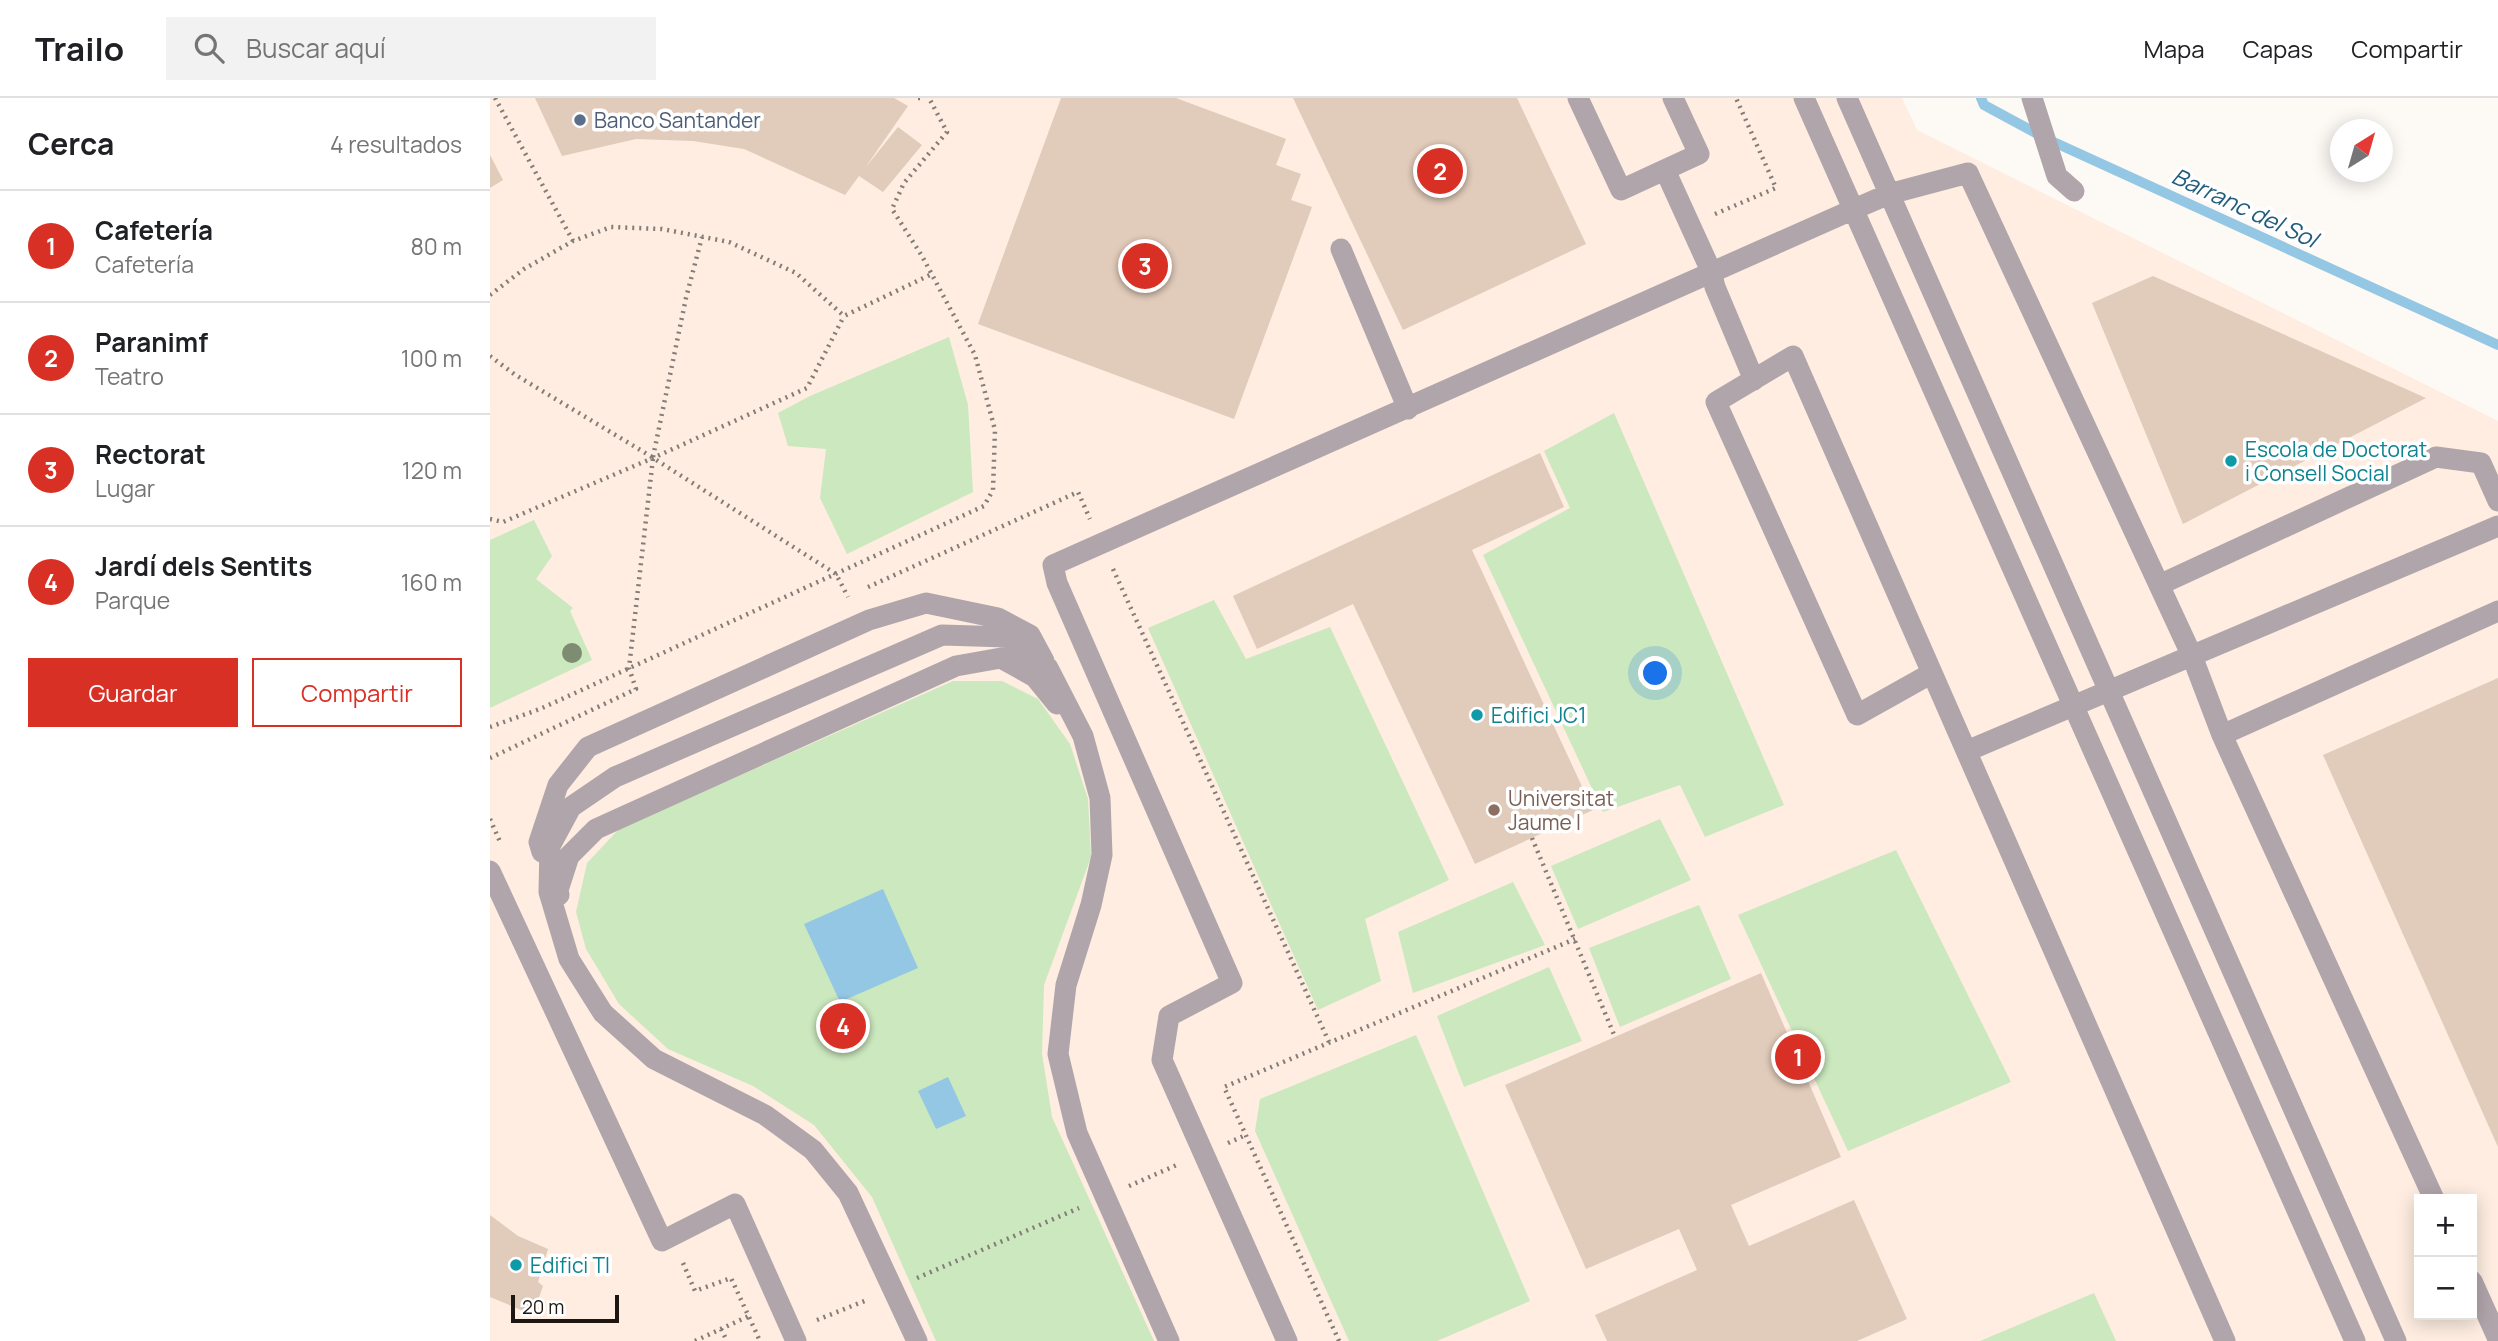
<!DOCTYPE html>
<html lang="es">
<head>
<meta charset="utf-8">
<style>
	:root { --surface:#fff; --page:#f2f2f2; --text:#202124; --muted:#757577; --line:#e0e0e0; --accent:#d93025 }
	body { margin:0; font-family:Manrope,sans-serif; background:var(--page); color:var(--text) }
	.controls { position:absolute; right:21px; bottom:21px; display:grid; overflow:hidden; border-radius:0px; box-shadow:0 4px 18px #0003 }
	.controls button { width:63px; height:63px; display:grid; place-items:center; padding:0; border:0; border-bottom:2px solid var(--line); background:var(--surface); color:var(--text); font:35px sans-serif }
	.compass { position:absolute; left:1840px; top:21px; width:63px; height:63px; border-radius:50%; background:var(--surface); box-shadow:0 4px 18px #0003; rotate:37deg }
	.scale { position:absolute; left:21px; bottom:18px; width:108px; box-sizing:border-box; padding-left:7px; border:4px solid #1e1610; border-top:0; font-size:19px; line-height:24px; white-space:nowrap; color:#1e1610; -webkit-text-stroke:5px #fff; paint-order:stroke }
	.you { position:absolute; left:1166px; top:576px; width:24px; height:24px; margin:-18px; border:5px solid #fff; border-radius:50%; background:#1a73e8; box-shadow:0 0 0 10px #1a73e833 }
	.badge { display:grid; place-items:center; width:46px; height:46px; border-radius:50%; background:var(--accent); color:#fff; font-size:23px; font-weight:700 }
	.pin { position:absolute; translate:-50% -50%; border:4px solid #fff; box-shadow:0 2px 7px #0006 }
	.list { margin:0; padding:0; list-style:none }
	h2 { display:flex; justify-content:space-between; align-items:center; height:91px; margin:0; padding:0 28px; font-size:30px }
	h2 small { font-size:23px; font-weight:400; color:var(--muted) }
	.list li { display:grid; grid-template-columns:46px 1fr auto; gap:21px; align-items:center; box-sizing:border-box; height:112px; padding:0 28px; border-top:2px solid var(--line) }
	.list b { display:block; font-size:26px; white-space:nowrap }
	.list p { margin:0; font-size:23px; white-space:nowrap; color:var(--muted) }
	.list em { font-size:23px; font-style:normal; color:var(--muted) }
	.actions { display:flex; gap:14px; padding:21px 28px }
	.actions a { flex:1; padding:16px 0; border:2px solid var(--accent); border-radius:0px; text-align:center; font-size:24px; color:var(--accent) }
	.actions .main { background:var(--accent); color:#fff }
	.icon { flex:none; width:38px; height:38px; fill:none; stroke:currentColor; stroke-width:2; stroke-linecap:round; stroke-linejoin:round }
	.map { position:relative; flex:none; width:2008px; height:1243px; overflow:hidden }
	header { display:flex; align-items:center; gap:42px; box-sizing:border-box; height:98px; padding:0 35px; background:var(--surface); border-bottom:2px solid var(--line) }
	header strong { font-size:33px }
	nav { display:flex; gap:38px; margin-inline-start:auto; font-size:24px }
	.search { width:490px; height:63px; background:var(--page); display:flex; align-items:center; gap:18px; box-sizing:border-box; padding:0 24px; border-radius:0px; color:var(--muted); font-size:26px }
	main { display:flex }
	aside { flex:1; background:var(--surface) }
	.map>svg:first-child { display:block }
	.built { fill:#feede0; fill-rule:evenodd }
	.green { fill:#cbe8be }
	.water { fill:#94c7e4 }
	.lines { fill:none; stroke-linecap:round; stroke-linejoin:round }
	.stream { stroke:#94c7e4; stroke-width:10 }
	.building { fill:#e1cbba }
	.path { stroke:#837c77; stroke-width:4.5; stroke-dasharray:2 5; stroke-linecap:butt }
	.minor { stroke:#b0a5ab; stroke-width:21 }
	.tree { fill:#7e8c71 }
	.service-dot { fill:#5c6f8a; stroke:#fff; stroke-width:2.5 }
	.culture-dot { fill:#0f9aa8; stroke:#fff; stroke-width:2.5 }
	.education-dot { fill:#8d6e63; stroke:#fff; stroke-width:2.5 }
	.labels { text-anchor:middle; dominant-baseline:central; stroke-width:7; stroke-linejoin:round; paint-order:stroke }
	.service-label { font-size:21px; fill:#4e5e75; stroke:#fff; text-anchor:start }
	.culture-label { font-size:21px; fill:#0d838f; stroke:#fff; text-anchor:start }
	.education-label { font-size:21px; fill:#785e54; stroke:#fff; text-anchor:start }
	.water-label { font-size:23px; font-style:italic; fill:#215d7b; stroke:#fff }
</style>
</head>
<body>
<header>
<strong>Trailo</strong>
<div class="search"><svg class="icon" aria-label="search" viewBox="0 0 24 24"><circle cx="10" cy="10" r="6"/><path d="M15 15l6 6"/></svg>Buscar aquí</div>
<nav><a>Mapa</a><a>Capas</a><a>Compartir</a></nav>
</header>
<main>
<aside>
<h2>Cerca<small>4 resultados</small></h2>
<ul class="list">
<li><span class="badge">1</span><div><b>Cafetería</b><p>Cafetería</p></div><em>80 m</em></li>
<li><span class="badge">2</span><div><b>Paranimf</b><p>Teatro</p></div><em>100 m</em></li>
<li><span class="badge">3</span><div><b>Rectorat</b><p>Lugar</p></div><em>120 m</em></li>
<li><span class="badge">4</span><div><b>Jardí dels Sentits</b><p>Parque</p></div><em>160 m</em></li>
</ul>
<div class="actions"><a class="main">Guardar</a><a>Compartir</a></div>
</aside>
<div class="map">
<svg width="2008" height="1243" viewBox="0 0 2008 1243">
	<rect width="100%" height="100%" fill="#fdf9f5"/>
	<!-- built -->
	<path class="built" d="M0 0H1412L1427 32 2008 323V1243H0ZM1929 1101H1982V1217H1929Z"/>
	<!-- green -->
	<path class="green" d="M459 239 478 307 483 394 357 456 330 400 336 351 298 348 288 315 320 298Z
		M1124 315 1294 707 1215 739 1190 687 1113 714 993 457 1080 410 1054 353Z
		M44 422 62 458 46 481 83 510 80 513 102 562 0 610V442Z
		M724 502 756 561 840 529 959 782 875 821 891 883 828 912 658 530Z
		M463 583H512L548 601 580 646 598 701 601 759 554 887 552 956 562 1019 664 1243H446L382 1099 324 1027 263 988 178 951 129 906 96 851 86 814 97 765 129 731Z
		M1170 721 1201 782 1088 831 1061 768Z
		M1406 752 1521 984 1358 1053 1248 817Z
		M1023 784 1055 847 923 895 908 834Z
		M1209 807 1241 881 1130 929 1099 850Z
		M1059 869 1092 943 974 989 947 918Z
		M926 937 1040 1203 947 1243H859L765 1033 770 1001Z
		M1604 1195 1626 1243H1490Z"/>
	<!-- water -->
	<path class="water" d="M393 791 428 870 350 904 314 826Z
		M458 979 476 1018 446 1031 428 993Z"/>
	<g class="lines">
		<!-- stream -->
		<path class="stream" d="M1491 0 1494 7 1557 41 2008 247"/>
	</g>
	<!-- building -->
	<path class="building" d="M45 0H404L418 8 375 70 408 29 432 47 393 94 369 78 355 97 254 51 203 43 146 41 72 58Z
		M571 0H686L796 41 786 67 811 76 801 102 822 109 744 321 488 226Z
		M803 0H1027L1096 146 913 232Z
		M0 57 13 82 0 90Z
		M1663 178 1936 300 1693 426 1602 205Z
		M1050 355 1074 409 982 452 1103 712 985 766 863 506 767 551 743 498Z
		M2008 580V1049L1833 657Z
		M1271 875 1351 1059 1241 1107 1259 1148 1364 1102 1417 1221 1367 1243H1117L1105 1217 1207 1172 1189 1131 1096 1171 1015 987Z
		M0 1117 28 1138 58 1151 48 1184 53 1188 43 1217 0 1199Z"/>
	<g class="lines">
		<!-- path -->
		<path class="path" d="M5 0 83 143
			M428 0H431
			M1225 116 1286 90 1246 0
			M0 197 34 171 83 143 121 129 172 131 239 144 306 175 354 218 442 176
			M0 258 24 276 162 359
			M163 359 196 200 212 139
			M0 421 13 424 163 360 317 290 354 218
			M623 471 839 944
			M378 489 588 394 600 421
			M0 629 50 611 494 408 503 392 505 332 485 257 432 158 402 111 414 85 457 34 439 0
			M0 660 146 591 139 570 163 360 346 476 358 499
			M0 721 11 746
			M1042 740 1125 939
			M738 1045 756 1037
			M639 1088 689 1066
			M193 1165 205 1193 241 1180 270 1243
			M427 1180 589 1110
			M327 1222 377 1202
			M231 1231 237 1243
			M205 1243 259 1218
			M849 1243 734 989 1085 841"/>
		<!-- minor -->
		<path class="minor" d="M1088 0 1131 92 1209 56 1183 0
			M1314 0 1865 1243
			M1357 0 1906 1243
			M1542 0 1567 78 1584 93
			M1175 72 1221 173 1225 189 1264 282
			M851 151 918 311
			M1669 487 1946 359 1991 365 2008 403
			M1442 575 1367 617 1226 304 1303 258 1735 1243
			M1732 637 2008 513
			M1477 653 2008 428
			M52 754 49 744 68 687 98 649 379 522 436 505 508 520 540 537 554 563
			M0 773 172 1143 245 1106 306 1243
			M69 797 68 792 79 758 106 731 466 568 511 560 545 579 567 606
			M1982 1183 2008 1241
			M427 1243 358 1095 323 1052 275 1017 164 961 113 915 79 861 59 794 60 748 81 709 125 679 452 537 517 539 558 570 593 638 610 700 612 757 601 807 576 887 568 956 587 1035 679 1243
			M797 1243 672 962 679 918 742 885 567 485 563 467 1362 112 1399 96 1478 75 1702 558 1732 637 1944 1101"/>
	</g>
	<!-- trees -->
	<circle class="tree" cx="82" cy="555" r="10"/>
	<!-- markers -->
	<circle class="service-dot" cx="90" cy="22" r="7"/>
	<g class="culture-dot">
		<circle cx="1741" cy="363" r="7"/>
		<circle cx="987" cy="617" r="7"/>
		<circle cx="26" cy="1167" r="7"/>
	</g>
	<circle class="education-dot" cx="1004" cy="712" r="7"/>
	<g class="labels">
		<!-- service labels -->
		<g class="service-label">
			<text x="104" y="22">Banco Santander</text>
		</g>
		<!-- culture labels -->
		<g class="culture-label">
			<text x="1755" y="351">Escola de Doctorat<tspan x="1755" dy="24">i Consell Social</tspan></text>
			<text x="1001" y="617">Edifici JC1</text>
			<text x="40" y="1167">Edifici TI</text>
		</g>
		<!-- education labels -->
		<g class="education-label">
			<text x="1018" y="700">Universitat<tspan x="1018" dy="24">Jaume I</tspan></text>
		</g>
		<!-- water labels -->
		<g class="water-label">
			<text transform="translate(1755 109) rotate(25)">Barranc del Sol</text>
		</g>
	</g>
</svg>
<div class="controls">
<button>+</button>
<button>−</button>
</div>
<svg class="compass" viewBox="-18 -18 36 36"><path d="M0-13l5 13h-10z" fill="#e53935"/><path d="M0 13l5-13h-10z" fill="#757577"/></svg>
<div class="scale">20 m</div>
<div class="you"></div>
<div class="pin badge" style="left:1308px;top:959px">1</div>
<div class="pin badge" style="left:950px;top:73px">2</div>
<div class="pin badge" style="left:655px;top:168px">3</div>
<div class="pin badge" style="left:353px;top:928px">4</div>
</div>
</main>
</body>
</html>
